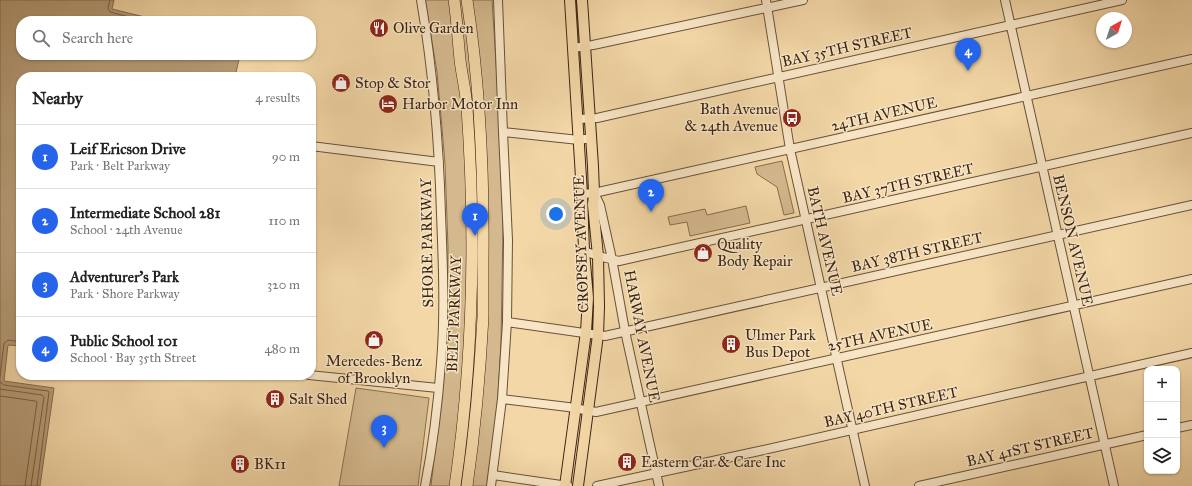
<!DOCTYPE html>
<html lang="en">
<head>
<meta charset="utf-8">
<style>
	:root { --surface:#fff; --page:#f2f2f2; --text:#222; --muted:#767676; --line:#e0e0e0; --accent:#2563eb }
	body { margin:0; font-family:"IM FELL Great Primer",serif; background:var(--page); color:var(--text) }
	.controls { position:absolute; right:12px; bottom:12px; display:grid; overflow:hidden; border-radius:8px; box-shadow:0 1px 3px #0004 }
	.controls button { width:36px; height:36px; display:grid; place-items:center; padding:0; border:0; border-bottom:1px solid var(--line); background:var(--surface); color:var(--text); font:20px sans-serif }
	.compass { position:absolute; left:1096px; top:12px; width:36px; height:36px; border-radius:50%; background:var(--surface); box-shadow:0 1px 3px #0004; rotate:39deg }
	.you { position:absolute; left:556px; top:214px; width:14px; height:14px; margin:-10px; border:3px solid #fff; border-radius:50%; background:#1a73e8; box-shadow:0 0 0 6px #1a73e833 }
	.badge { display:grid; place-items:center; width:26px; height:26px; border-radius:50%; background:var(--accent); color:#fff; font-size:13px; font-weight:700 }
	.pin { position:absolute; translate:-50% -33px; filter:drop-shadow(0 1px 2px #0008) }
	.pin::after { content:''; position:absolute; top:21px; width:14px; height:12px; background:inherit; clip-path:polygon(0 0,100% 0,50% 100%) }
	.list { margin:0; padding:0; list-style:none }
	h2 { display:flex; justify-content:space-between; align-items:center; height:52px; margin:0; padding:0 16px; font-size:17px }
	h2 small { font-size:13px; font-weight:400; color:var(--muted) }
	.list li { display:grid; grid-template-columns:26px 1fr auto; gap:12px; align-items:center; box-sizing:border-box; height:64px; padding:0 16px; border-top:1px solid var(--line) }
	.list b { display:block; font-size:15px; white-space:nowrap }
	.list p { margin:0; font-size:13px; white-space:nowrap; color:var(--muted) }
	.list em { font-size:13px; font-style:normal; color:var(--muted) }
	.icon { flex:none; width:22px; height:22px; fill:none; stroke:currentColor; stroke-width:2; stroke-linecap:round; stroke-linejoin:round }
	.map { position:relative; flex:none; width:1192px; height:486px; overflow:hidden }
	.search { position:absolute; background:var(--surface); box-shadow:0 1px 3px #0004; left:16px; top:16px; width:300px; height:44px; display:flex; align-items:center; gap:10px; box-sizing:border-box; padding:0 14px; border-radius:16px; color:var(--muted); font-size:15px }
	.panel { position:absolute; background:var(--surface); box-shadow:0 1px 3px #0004; left:16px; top:72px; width:300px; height:308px; border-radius:16px }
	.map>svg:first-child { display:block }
	.green { fill:#d4b98e; stroke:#886e50 }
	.water { fill:#b49a75; stroke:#846b4e }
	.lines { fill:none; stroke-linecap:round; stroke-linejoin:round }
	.shore { stroke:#785f44; stroke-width:1 }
	.minor-casing { stroke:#695138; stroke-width:10 }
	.major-casing { stroke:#3b2413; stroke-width:12 }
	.highway-casing { stroke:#3b2413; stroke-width:12 }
	.minor { stroke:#f7e5c6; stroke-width:8 }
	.major { stroke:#f3d7a7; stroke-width:10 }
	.highway { stroke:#f3d7a7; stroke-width:11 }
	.labels { text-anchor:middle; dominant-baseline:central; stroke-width:3; stroke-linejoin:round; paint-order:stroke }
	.poi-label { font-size:15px; fill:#3b2413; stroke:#f7e5c6; text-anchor:start }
	.street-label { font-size:15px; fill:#3b2413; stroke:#f7e5c6 }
</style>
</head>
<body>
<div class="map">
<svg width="1192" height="486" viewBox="0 0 1192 486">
	<rect width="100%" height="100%" fill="#f3d7a7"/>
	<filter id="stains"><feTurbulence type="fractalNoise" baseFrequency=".005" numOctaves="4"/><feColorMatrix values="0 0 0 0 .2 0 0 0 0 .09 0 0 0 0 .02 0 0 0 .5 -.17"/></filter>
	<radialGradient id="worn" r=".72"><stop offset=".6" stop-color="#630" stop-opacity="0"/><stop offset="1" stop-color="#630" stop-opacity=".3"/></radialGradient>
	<!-- green -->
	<path class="green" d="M425 0H492L498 94 503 226 501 343 497 414 487 486H431L444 371 447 322 448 247 445 164 442 128 437 72Z
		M782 161 794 213 784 215 777 187 757 174 755 167Z
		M746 206 750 223 690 236 687 222 670 225 668 217 705 209 707 215Z
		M356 388 429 398 418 486H339Z"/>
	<!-- water -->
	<path class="water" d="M0 0H114L112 9 161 21H21V55H240L235 77H21V346L8 345 4 381 54 388 40 486H0Z"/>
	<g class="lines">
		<!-- shore -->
		<path class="shore" d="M110 0 108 8 110 12 144 21
			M0 377 4 343 8 340 21 342
			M0 382 4 385 48 391 49 392 37 486
			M0 389 42 395 44 397 31 486
			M0 396 35 401 37 402 25 486"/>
		<!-- minor casing -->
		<g class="minor-casing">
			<path id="minor" d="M421 0C433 71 439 142 441 214 443 263 445 314 441 363 438 404 433 445 425 486
				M766 0 790 149 865 486
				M1005 0 1114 486
				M573 48 593 45 803 0
				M578 119 597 118 1122 0
				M503 132 579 140 591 138
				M311 146 439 162
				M594 193 600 205 612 259 625 331 659 486
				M582 194 594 193 1192 59
				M584 251 598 256 619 261 1192 133
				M507 322 605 336 1192 205
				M309 375 438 388
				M502 399 568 407 596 412 1192 279
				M1177 428 1192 425
				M493 475 568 486
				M491 486 502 399 507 322 508 240 503 132 498 0
				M597 486 759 451 1192 353
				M919 486 1147 435"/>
		</g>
		<!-- major casing -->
		<g class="major-casing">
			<path id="major" d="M565 486 586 332 588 298 584 251 582 194 570 0
				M578 486 598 335 599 307 598 256 593 205 594 193 593 166 582 0"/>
		</g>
		<!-- highway casing -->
		<g class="highway-casing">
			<path id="highway" d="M454 0C457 20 458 40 460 60 462 76 466 92 467 108 476 234 473 361 455 486
				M467 0C480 86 484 173 483 260 483 279 483 298 483 317 480 374 475 430 467 486"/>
		</g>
		<!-- minor -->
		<use href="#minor" class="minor"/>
		<!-- major -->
		<use href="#major" class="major"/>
		<!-- highway -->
		<use href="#highway" class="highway"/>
	</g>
	<!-- icons -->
	<defs>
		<g id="restaurant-disc" transform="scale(1)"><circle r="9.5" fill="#8f2418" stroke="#f7e5c6"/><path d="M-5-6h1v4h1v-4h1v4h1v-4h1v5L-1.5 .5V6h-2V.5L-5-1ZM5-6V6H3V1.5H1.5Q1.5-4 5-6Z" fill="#fff"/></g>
		<g id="shop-disc" transform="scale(1)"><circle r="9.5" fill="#8f2418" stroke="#f7e5c6"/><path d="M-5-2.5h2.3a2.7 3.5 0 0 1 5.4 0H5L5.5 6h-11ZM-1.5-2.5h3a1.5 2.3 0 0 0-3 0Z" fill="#fff"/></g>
		<g id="hotel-disc" transform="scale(1)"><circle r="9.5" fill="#8f2418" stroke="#f7e5c6"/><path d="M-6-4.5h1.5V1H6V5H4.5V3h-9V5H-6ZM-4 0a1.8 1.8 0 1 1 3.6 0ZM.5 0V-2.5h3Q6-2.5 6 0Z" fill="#fff"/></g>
		<g id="bus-disc" transform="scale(1)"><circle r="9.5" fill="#8f2418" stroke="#f7e5c6"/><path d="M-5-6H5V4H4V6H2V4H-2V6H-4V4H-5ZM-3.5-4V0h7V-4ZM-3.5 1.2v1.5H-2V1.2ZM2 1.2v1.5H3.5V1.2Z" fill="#fff"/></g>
		<g id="building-disc" transform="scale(1)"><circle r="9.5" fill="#8f2418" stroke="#f7e5c6"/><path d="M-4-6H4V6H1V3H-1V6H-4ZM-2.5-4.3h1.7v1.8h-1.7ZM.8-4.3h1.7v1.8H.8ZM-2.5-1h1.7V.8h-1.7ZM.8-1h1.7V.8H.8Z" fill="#fff"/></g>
	</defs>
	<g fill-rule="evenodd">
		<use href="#restaurant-disc" x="379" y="28"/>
		<use href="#shop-disc" x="341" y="83"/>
		<use href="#hotel-disc" x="388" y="104"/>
		<use href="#bus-disc" x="792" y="118"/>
		<use href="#shop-disc" x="703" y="253"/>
		<use href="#shop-disc" x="374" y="340"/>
		<use href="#building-disc" x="731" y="344"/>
		<use href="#building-disc" x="275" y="399"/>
		<use href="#building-disc" x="627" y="462"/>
		<use href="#building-disc" x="240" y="464"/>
	</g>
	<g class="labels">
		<!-- poi labels -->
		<g class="poi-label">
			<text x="393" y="28">Olive Garden</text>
			<text x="355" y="83">Stop &amp; Stor</text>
			<text x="402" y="104">Harbor Motor Inn</text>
			<text x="778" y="109" text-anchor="end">Bath Avenue<tspan x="778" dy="17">&amp; 24th Avenue</tspan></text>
			<text x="717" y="244">Quality<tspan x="717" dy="17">Body Repair</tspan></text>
			<text x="745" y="335">Ulmer Park<tspan x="745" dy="17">Bus Depot</tspan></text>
			<text x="374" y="361" text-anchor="middle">Mercedes-Benz<tspan x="374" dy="17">of Brooklyn</tspan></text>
			<text x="289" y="399">Salt Shed</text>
			<text x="641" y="462">Eastern Car &amp; Care Inc</text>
			<text x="254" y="464">BK11</text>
		</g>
		<!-- street labels -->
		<g class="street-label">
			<text transform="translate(847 47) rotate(-13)">BAY 35TH STREET</text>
			<text transform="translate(884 114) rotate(-13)">24TH AVENUE</text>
			<text transform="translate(908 183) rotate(-13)">BAY 37TH STREET</text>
			<text transform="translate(1073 240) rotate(77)">BENSON AVENUE</text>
			<text transform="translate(825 241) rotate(77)">BATH AVENUE</text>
			<text transform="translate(427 243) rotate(-91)">SHORE PARKWAY</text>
			<text transform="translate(581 244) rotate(-92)">CROPSEY AVENUE</text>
			<text transform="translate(917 252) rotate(-13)">BAY 38TH STREET</text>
			<text transform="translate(454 314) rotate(-88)">BELT PARKWAY</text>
			<text transform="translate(880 335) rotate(-12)">25TH AVENUE</text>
			<text transform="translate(642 336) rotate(79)">HARWAY AVENUE</text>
			<text transform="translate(891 407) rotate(-13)">BAY 40TH STREET</text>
			<text transform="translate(1030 447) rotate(-13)">BAY 41ST STREET</text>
		</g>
	</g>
	<rect width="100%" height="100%" filter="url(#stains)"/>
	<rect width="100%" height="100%" fill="url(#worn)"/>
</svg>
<div class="controls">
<button>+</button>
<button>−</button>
<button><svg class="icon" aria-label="layers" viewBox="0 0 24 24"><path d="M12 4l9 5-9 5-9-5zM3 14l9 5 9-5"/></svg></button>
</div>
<svg class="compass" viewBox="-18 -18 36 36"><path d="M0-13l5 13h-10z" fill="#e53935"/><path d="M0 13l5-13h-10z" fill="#767676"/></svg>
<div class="you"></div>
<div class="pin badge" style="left:475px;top:236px">1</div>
<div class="pin badge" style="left:651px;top:212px">2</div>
<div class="pin badge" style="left:384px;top:448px">3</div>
<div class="pin badge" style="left:968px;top:71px">4</div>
<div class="search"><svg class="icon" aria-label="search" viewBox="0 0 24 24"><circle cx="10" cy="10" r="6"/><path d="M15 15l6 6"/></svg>Search here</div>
<section class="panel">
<h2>Nearby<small>4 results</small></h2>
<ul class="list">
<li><span class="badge">1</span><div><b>Leif Ericson Drive</b><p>Park · Belt Parkway</p></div><em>90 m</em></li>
<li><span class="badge">2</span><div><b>Intermediate School 281</b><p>School · 24th Avenue</p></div><em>110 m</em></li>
<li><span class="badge">3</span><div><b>Adventurer’s Park</b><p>Park · Shore Parkway</p></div><em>320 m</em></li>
<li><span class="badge">4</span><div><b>Public School 101</b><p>School · Bay 35th Street</p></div><em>480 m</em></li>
</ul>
</section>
</div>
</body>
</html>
